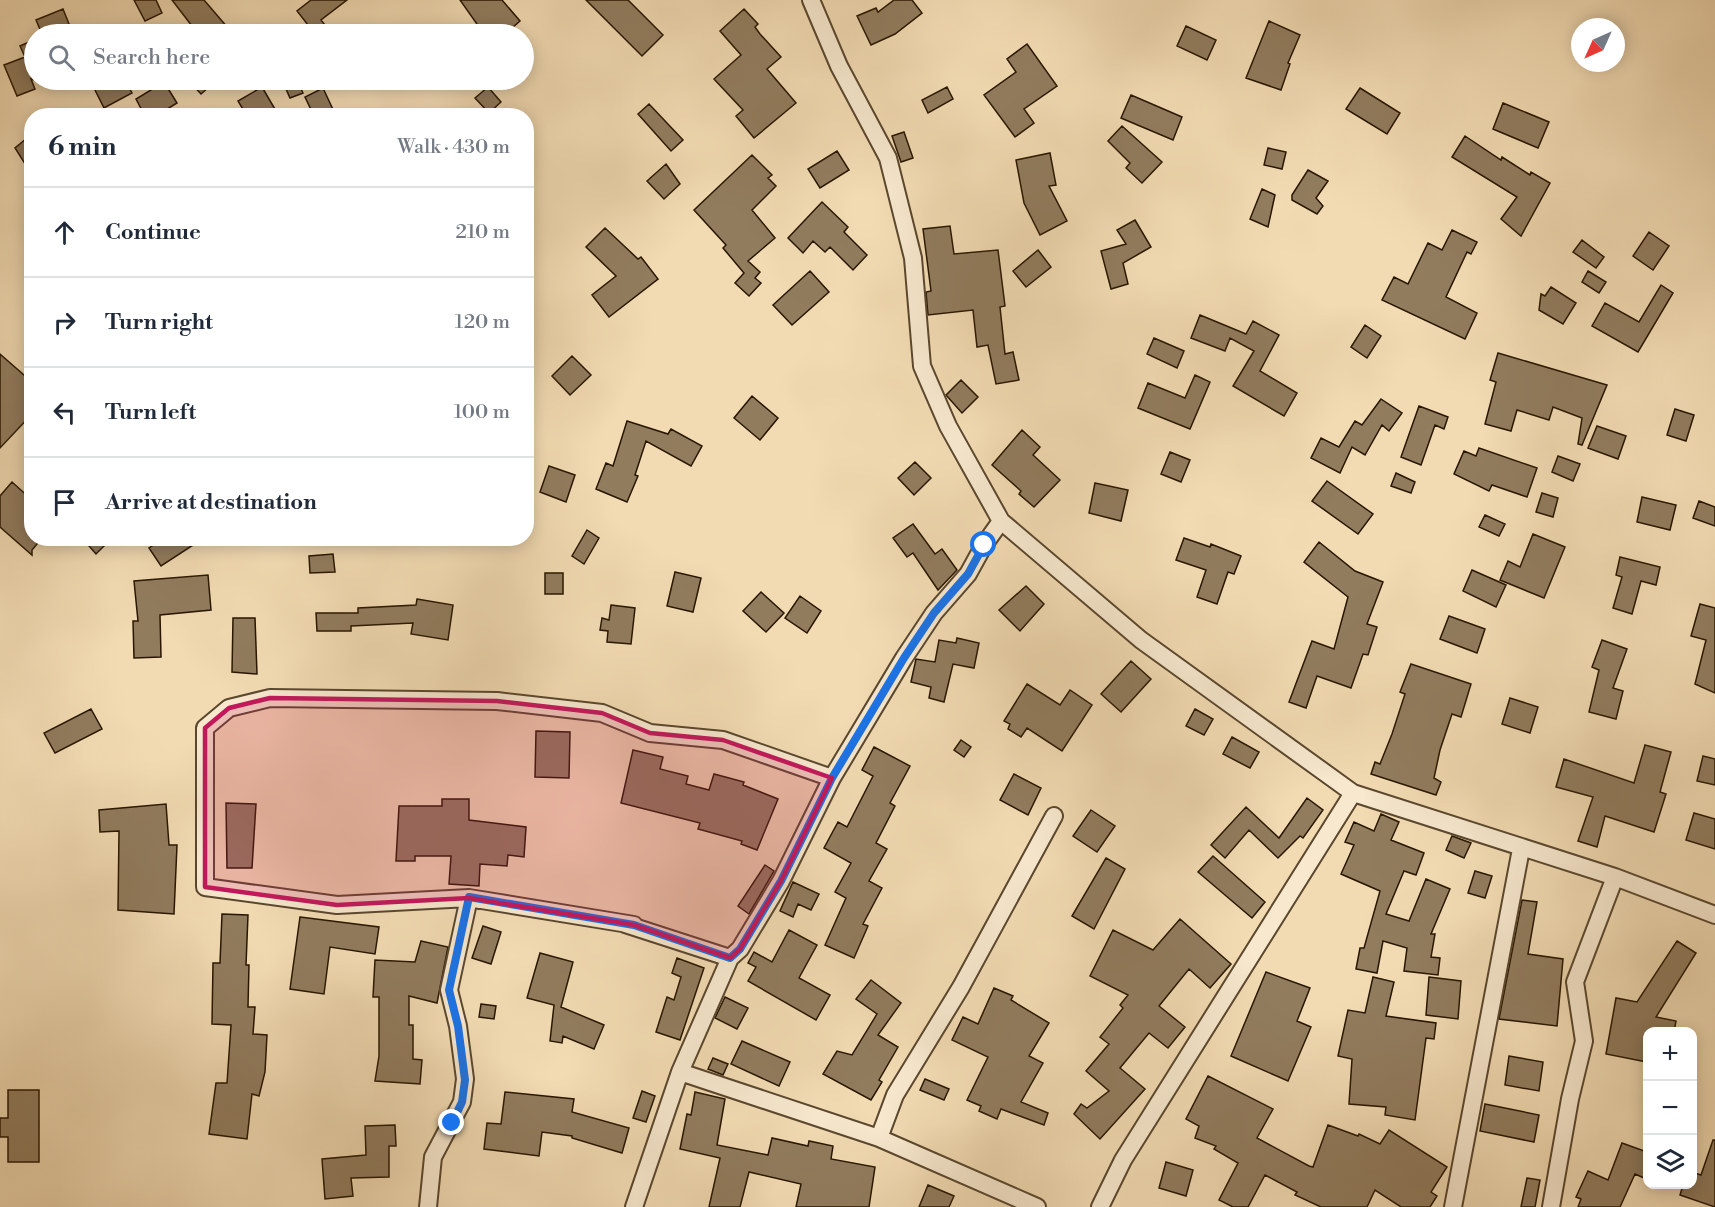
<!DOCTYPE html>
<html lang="en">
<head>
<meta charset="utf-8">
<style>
	:root { --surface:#fff; --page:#f2f2f3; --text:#1f2937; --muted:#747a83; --line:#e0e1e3 }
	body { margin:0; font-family:"Libre Bodoni",serif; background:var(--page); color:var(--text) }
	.controls { position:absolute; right:18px; bottom:18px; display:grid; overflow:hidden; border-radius:12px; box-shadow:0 3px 15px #0003 }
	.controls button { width:54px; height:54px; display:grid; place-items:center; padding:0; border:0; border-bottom:2px solid var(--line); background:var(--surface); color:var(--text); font:30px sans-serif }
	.compass { position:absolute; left:1571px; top:18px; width:54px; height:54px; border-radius:50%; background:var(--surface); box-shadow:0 3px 15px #0003; rotate:225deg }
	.stop { position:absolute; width:18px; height:18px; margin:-14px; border:4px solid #1a73e8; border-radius:50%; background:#fff }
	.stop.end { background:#1a73e8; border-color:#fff; box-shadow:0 2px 6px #0008 }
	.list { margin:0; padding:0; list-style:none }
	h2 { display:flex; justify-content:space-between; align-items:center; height:78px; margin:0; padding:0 24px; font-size:26px }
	h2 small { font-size:20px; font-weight:400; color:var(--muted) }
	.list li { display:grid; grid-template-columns:39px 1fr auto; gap:18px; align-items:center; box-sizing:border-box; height:90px; padding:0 24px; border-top:2px solid var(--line) }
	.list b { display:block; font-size:22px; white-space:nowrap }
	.list em { font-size:20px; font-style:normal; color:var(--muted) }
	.icon { flex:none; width:33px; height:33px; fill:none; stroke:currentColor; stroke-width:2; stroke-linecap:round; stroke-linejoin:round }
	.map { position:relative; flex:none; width:1715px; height:1207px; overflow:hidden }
	.search { position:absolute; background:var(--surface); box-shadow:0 3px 15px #0003; left:24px; top:24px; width:510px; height:66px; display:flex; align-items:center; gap:15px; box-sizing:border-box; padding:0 21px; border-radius:33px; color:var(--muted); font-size:22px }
	.panel { position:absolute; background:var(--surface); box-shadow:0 3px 15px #0003; left:24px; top:108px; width:510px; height:438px; border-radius:24px }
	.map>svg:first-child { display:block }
	.building { fill:#917c5e; stroke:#281601; stroke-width:1.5 }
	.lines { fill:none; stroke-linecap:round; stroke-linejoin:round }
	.minor-casing { stroke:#5a472e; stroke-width:20 }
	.minor { stroke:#f7e8ce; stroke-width:16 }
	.route { stroke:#1a73e8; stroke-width:8 }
	.marked { fill:#c2185b; fill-opacity:0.2; stroke:#c2185b; stroke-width:4.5; stroke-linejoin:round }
</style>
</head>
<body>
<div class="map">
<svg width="1715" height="1207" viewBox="0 0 1715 1207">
	<rect width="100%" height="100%" fill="#f2dbb3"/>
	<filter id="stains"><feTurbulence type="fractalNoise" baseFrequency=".00333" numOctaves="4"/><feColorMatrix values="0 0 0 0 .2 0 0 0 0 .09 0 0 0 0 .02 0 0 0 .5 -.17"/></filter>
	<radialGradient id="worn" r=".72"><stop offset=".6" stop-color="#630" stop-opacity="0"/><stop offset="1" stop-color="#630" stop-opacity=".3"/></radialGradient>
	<!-- building -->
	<path class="building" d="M134 0H156L162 13 145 21Z
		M172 0H204L228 28 221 34H183L192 26Z
		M311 0H347L321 20 332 34H315L297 11Z
		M460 0H502L520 21 505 34H484Z
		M586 0H628L663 35 642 56Z
		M894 0H912L922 13 895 34 871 45 857 16 876 8 878 12Z
		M63 9 73 34H42L36 20Z
		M744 9 758 24 755 27 760 34 781 57 767 69 796 103 754 138 736 116 743 110 714 79 741 55 720 31Z
		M1269 21 1300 35 1288 63 1290 64 1281 90 1246 78Z
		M1186 26 1216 40 1207 60 1177 46Z
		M34 40V80L31 79 35 89 17 96 4 65 25 57 20 46Z
		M1027 44 1057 86 1024 109 1034 123 1015 137 984 95 1016 72 1007 59Z
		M110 80H125L132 93 104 108 94 88Z
		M188 80H217L201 94Z
		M282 80H297L303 93 290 98Z
		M164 82 177 103 156 116H145L136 99Z
		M262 87 279 116H247L238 101Z
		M488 87 501 102 489 113 475 98Z
		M947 87 953 99 928 113 922 100Z
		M323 88 336 116H314L305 97Z
		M1360 88 1400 113 1387 134 1346 109Z
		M1131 95 1182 117 1173 140 1121 118Z
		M1503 103 1549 122 1538 148 1493 129Z
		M649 104 683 140 671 151 638 114Z
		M1122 126 1162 162 1142 183 1126 168 1130 163 1108 141Z
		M904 132 913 158 901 162 892 136Z
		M32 134V175L15 148Z
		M1465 136 1501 160 1502 157 1530 175 1531 172 1550 183 1521 236 1501 219 1517 197 1452 157Z
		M1268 148 1286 152 1282 169 1264 165Z
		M837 151 849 170 820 188 808 169Z
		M1050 153 1056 185 1049 186 1067 221 1040 235 1024 203 1016 160Z
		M752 155 772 175 768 178 776 186 752 210 775 238 748 261 760 272 755 278 761 283 749 296 735 283 744 273 723 248 726 245 694 210Z
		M666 164 680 184 664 199 647 181Z
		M1308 170 1328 181 1316 198 1323 206 1317 214 1292 200V195Z
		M1262 189 1275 195 1268 227 1250 219Z
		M822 202 848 227 844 232 867 255 853 270 830 247 825 252 813 241 803 253 788 238Z
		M1135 220 1151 247 1123 263 1128 284 1111 289 1101 251 1126 244 1117 230Z
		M950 226 954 254 998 250 1005 306 1000 307 1005 354 1013 352 1019 380 996 384 988 345 977 347 973 310 928 315 926 292 931 291 923 229Z
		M605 228 638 259 641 257 658 279 609 317 592 295 616 276 586 247Z
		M1452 230 1477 242 1471 254 1467 252 1446 297 1477 313 1465 339 1382 300 1394 277 1408 284 1428 243 1442 250Z
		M1649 232 1669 246 1653 270 1633 256Z
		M1582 240 1604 257 1596 268 1573 252Z
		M1038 250 1051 267 1026 287 1013 271Z
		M810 271 829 292 792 325 773 305Z
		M1588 271 1606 282 1599 293 1582 282Z
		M1661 285 1673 293 1638 352 1592 326 1605 303 1639 322Z
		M1551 287 1576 303 1563 324 1539 310 1541 294 1545 296Z
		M1200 315 1246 334 1253 321 1279 335 1260 371 1297 393 1284 416 1233 386 1254 351 1230 338 1225 351 1191 338Z
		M1365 325 1381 336 1367 358 1351 347Z
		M1154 338 1184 351 1177 368 1147 354Z
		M1498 353 1607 385 1582 445 1578 444 1582 418 1553 407 1549 420 1517 410 1511 431 1485 424 1496 382 1490 380Z
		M0 354 32 382V414L0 448Z
		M572 356 591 375 570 395 552 376Z
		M1195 375 1210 382 1190 429 1138 408 1148 383 1185 398Z
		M961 380 978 397 962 413 946 395Z
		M752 396 778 418 760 440 734 418Z
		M1381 399 1402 413 1389 431 1382 425 1365 455 1352 447 1340 473 1311 458 1321 438 1339 447 1355 421 1362 425Z
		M1419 406 1448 417 1444 429 1435 425 1421 465 1401 457Z
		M1675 409 1694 415 1686 441 1667 435Z
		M627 421 668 434 671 429 702 446 691 466 646 441 635 475 638 476 627 502 596 489 606 463 613 466Z
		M1597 426 1626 436 1618 459 1588 448Z
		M1022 430 1040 447 1033 455 1060 480 1034 507 1019 494 1021 491 992 465Z
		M1479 448 1537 468 1527 497 1492 485 1489 491 1454 474 1464 451 1476 456Z
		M1170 452 1190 460 1181 482 1161 474Z
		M1558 456 1580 464 1573 481 1552 472Z
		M915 462 931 478 914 495 898 478Z
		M549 466 575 475 566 502 540 492Z
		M1396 473 1415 482 1411 493 1391 486Z
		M1327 481 1373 514 1358 534 1312 501Z
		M12 482 32 500V538H42L32 550V555L0 527V496Z
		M1095 483 1128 490 1121 521 1089 513Z
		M1542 493 1558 498 1553 517 1536 512Z
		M1642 497 1676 505 1670 530 1637 522Z
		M1699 501 1715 507V526L1693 518Z
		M1485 515 1505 524 1499 536 1479 527Z
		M913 524 935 554 942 549 957 570 938 590 913 553 907 557 893 538Z
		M587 530 599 538 584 564 572 556Z
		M1533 534 1565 547 1544 598 1500 580 1508 561 1520 567Z
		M82 538H112L96 554Z
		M164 538H204L161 566 149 548Z
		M1184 538 1210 547 1211 544 1241 556 1234 574 1228 572 1217 604 1197 597 1206 570 1176 560Z
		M1319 542 1355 571 1383 582 1367 624 1377 627 1368 655 1363 654 1351 688 1317 676 1306 708 1289 702 1312 641 1334 649 1348 597 1304 562Z
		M333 554 335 572 310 573 309 556Z
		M1620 557 1660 567 1656 585 1641 581 1632 614 1613 608 1622 577 1616 575Z
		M1472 570 1506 585 1496 607 1463 591Z
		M675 572 701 578 693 612 667 606Z
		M545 573H563V594H545Z
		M208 575 211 610 160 615 161 657 134 658 133 621H138L134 581Z
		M1026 586 1044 604 1020 631 999 610Z
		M761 592 784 613 766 632 743 611Z
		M800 596 821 611 807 633 785 618Z
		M417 599 453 605 448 640 411 634 413 623 351 626V631H317L316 613H358V608L416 605Z
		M1700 604 1715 608V693L1695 684 1706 640 1691 636Z
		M611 605 635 608 631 644 607 642 608 631 600 630 602 618 609 620Z
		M1449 616 1485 629 1477 653 1440 639Z
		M233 618H255L257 674 232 672Z
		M957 638 979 643 974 668 953 664 944 702 929 698 931 687 911 682 916 659 935 662 939 640 956 643Z
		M1602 640 1627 649 1613 688 1623 691 1616 719 1589 712 1599 670 1592 667Z
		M1131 661 1151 679 1121 712 1101 694Z
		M1411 664 1471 684 1461 717 1452 714 1440 750 1434 778 1441 782 1436 795 1371 774 1375 762 1380 764 1392 734 1405 694 1400 692Z
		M1027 684 1060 705 1070 690 1092 705 1062 751 1027 728 1021 737 1008 729 1010 724 1004 721Z
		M1510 698 1538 707 1530 733 1502 724Z
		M91 709 102 729 55 753 44 733Z
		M1195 709 1213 719 1204 735 1186 726Z
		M536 731 570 732 569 778 535 777Z
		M1232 737 1259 752 1250 768 1223 754Z
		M961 740 971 747 964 757 954 750Z
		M1645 745 1671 752 1660 792 1666 794 1654 832 1605 816 1597 847 1578 841 1593 797 1556 787 1564 759 1634 783Z
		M874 747 910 766 890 803 895 806 876 843 887 849 869 881 882 888 863 924 868 926 854 958 825 945 846 898 835 892 851 863 824 848 838 822 847 827 873 776 862 770Z
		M633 750 663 757 660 769 688 776 686 784 709 790 714 774 744 782 743 785 778 799 757 850 741 844 742 841 698 829 700 823 621 803Z
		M1703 756 1715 759V785L1697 781Z
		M1014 774 1041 788 1028 815 1000 800Z
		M1307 798 1323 810 1303 838 1300 836 1278 858 1249 830 1225 858 1211 845 1246 807 1279 838Z
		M442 799H469V820L526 827 524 857 508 855 507 866 480 864 479 886 449 884 451 856H415V861H396L399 806H442Z
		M226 803 256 804 252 868H227Z
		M166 804 169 845H177L174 914 118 910 119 831 100 832 99 810Z
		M1091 810 1115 826 1097 852 1073 836Z
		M1694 813 1715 819V849L1686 840Z
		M1381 814 1399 822 1391 840 1424 853 1416 875 1404 871 1386 914 1409 921 1426 879 1450 889 1431 934H1435L1431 957 1440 958 1438 975 1404 971 1407 948 1383 941 1377 973 1356 969 1360 948H1364L1380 891 1341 874 1354 845 1345 842 1354 822 1374 831Z
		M1452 836 1471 843 1464 858 1446 850Z
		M1213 856 1265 902 1252 918 1198 872Z
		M1106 858 1125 869 1094 929 1072 916Z
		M765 865 774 871 749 914 738 906Z
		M1475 871 1492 876 1485 898 1468 893Z
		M793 882 819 894 811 910 798 904 793 917 780 911Z
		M1522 900 1537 902 1528 954 1563 959 1557 1026 1499 1019Z
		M222 914 248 915 246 965H249L248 1007H255L253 1034 267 1035 265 1072 259 1096 252 1094 247 1139 209 1134 216 1083H227L231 1025 212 1024 213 963H220Z
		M300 917 379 927 375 954 330 947 324 994 290 989Z
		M1180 919 1231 964 1210 988 1189 969 1159 1006 1185 1027 1168 1048 1149 1033 1120 1068 1145 1089 1100 1139 1074 1114 1081 1104 1087 1108 1109 1091 1086 1071 1109 1044 1100 1037 1123 1008 1120 1005 1128 995 1090 976 1113 930 1153 950Z
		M483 926 501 932 491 964 472 958Z
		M789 930 817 945 799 978 830 995 816 1020 748 981 756 967 748 963 754 952 772 962Z
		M421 941 448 947 437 1003 409 996V1025H413V1059L422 1060 420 1084 375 1081 379 1056V997H373L375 960 415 962Z
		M1677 941 1696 953 1656 1017 1676 1021 1674 1032H1647V1062L1606 1054 1616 998 1637 1002Z
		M540 953 573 962 561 1007 604 1025 594 1049 563 1036 562 1043 550 1041 554 1005 527 998Z
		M677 958 704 968 680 1040 656 1032 667 997 674 1000 681 977 672 973Z
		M1266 972 1310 988 1297 1021 1311 1027 1288 1081 1231 1056Z
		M1373 977 1394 982 1386 1016 1436 1023 1434 1039 1426 1038 1415 1120 1385 1115 1386 1107 1349 1104 1352 1059 1338 1056 1348 1010 1365 1013Z
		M1429 977 1461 981 1458 1019 1426 1015Z
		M871 980 901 1003 878 1035 898 1047 879 1080 882 1082 871 1100 823 1074 837 1051 852 1055 877 1014 856 999Z
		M994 988 1013 996 1011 1000 1049 1023 1029 1056 1043 1063 1021 1102 1048 1113 1044 1125 1001 1109 997 1119 979 1111 981 1106 967 1100 988 1057 952 1040 963 1017 978 1024Z
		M725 997 748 1008 737 1029 715 1018Z
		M481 1004 496 1006 494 1019 479 1017Z
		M742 1041 790 1062 779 1086 731 1064Z
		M1509 1056 1543 1062 1539 1091 1505 1085Z
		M713 1058 728 1064 723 1075 708 1069Z
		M1208 1076 1273 1109 1257 1138 1309 1166 1313 1167 1328 1125 1358 1136 1359 1134 1380 1144 1389 1130 1447 1167 1431 1192 1437 1196 1430 1207H1401L1375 1190 1367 1207H1321L1295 1195 1297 1192 1265 1175 1248 1207H1233L1219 1200 1238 1163 1214 1149 1216 1146 1195 1138 1199 1126 1186 1119Z
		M925 1079 949 1089 944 1100 920 1090Z
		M8 1090H39V1162H8V1137H0V1118H8Z
		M642 1091 655 1096 646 1122 633 1118Z
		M505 1092 574 1099 572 1112 629 1128 622 1153 572 1138V1136L542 1132 539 1156 484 1149 487 1123 501 1124Z
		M695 1092 725 1099 717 1145 768 1155 772 1138 808 1146 809 1141 833 1146 831 1159 875 1167 869 1207H796L801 1184 749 1172 740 1207H709L720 1158 680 1149 687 1114 691 1115Z
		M1485 1104 1539 1115 1534 1142 1480 1131Z
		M395 1125 396 1146H389V1177L351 1178 353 1196 325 1199 322 1159 366 1155 365 1126Z
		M1713 1140H1715V1207L1680 1195 1683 1185H1692V1172L1701 1175Z
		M1622 1143 1647 1152V1167L1644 1178 1635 1174 1620 1207H1578L1581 1199 1576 1197 1588 1171 1608 1180Z
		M1166 1162 1193 1170 1186 1196 1159 1188Z
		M1527 1178 1540 1180 1535 1207H1521Z
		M928 1185 954 1196 949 1207H919Z"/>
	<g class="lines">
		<!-- minor casing -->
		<g class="minor-casing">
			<path id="minor" d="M811 0 839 66 888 158 913 258 922 366 948 426 1001 521 1141 640 1353 793 1615 877 1715 915
				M625 924 730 958
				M634 925 469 898 337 905 205 887V728L229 708 270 698 497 701 602 713 650 733 723 740 832 778
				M680 1072 879 1138 1037 1207
				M879 1138 895 1095 961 987 1054 816
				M428 1207 433 1157 462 1102 465 1079 458 1026 449 990 469 898 479 900
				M634 1207 680 1072 730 958 740 949 781 881 832 778 904 658 934 613 968 574 984 545 1001 521
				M1100 1207 1123 1160 1353 793
				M1453 1207 1521 849
				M1551 1207 1570 1099 1584 1041 1575 982 1615 877"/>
		</g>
		<!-- minor -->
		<use href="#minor" class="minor"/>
	</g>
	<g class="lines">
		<!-- route -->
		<path class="route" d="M452 1123 462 1102 465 1080 458 1026 449 990 469 897 634 925 730 958 740 949 781 881 832 778 904 658 934 613 968 574 984 545"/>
	</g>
	<!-- marked area -->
	<path class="marked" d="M270 698 497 701 602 713 650 733 723 740 832 778 781 881 740 949 730 958 634 925 469 898 337 905 205 887V728L229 708Z"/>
	<rect width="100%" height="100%" filter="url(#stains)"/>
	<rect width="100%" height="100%" fill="url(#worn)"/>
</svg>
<div class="controls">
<button>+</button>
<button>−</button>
<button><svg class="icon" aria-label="layers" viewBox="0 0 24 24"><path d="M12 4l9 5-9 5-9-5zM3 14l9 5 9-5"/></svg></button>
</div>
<svg class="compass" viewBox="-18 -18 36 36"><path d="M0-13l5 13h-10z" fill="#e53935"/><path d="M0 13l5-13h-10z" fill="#747a83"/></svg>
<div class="stop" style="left:984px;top:545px"></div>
<div class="stop end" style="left:452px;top:1123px"></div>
<div class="search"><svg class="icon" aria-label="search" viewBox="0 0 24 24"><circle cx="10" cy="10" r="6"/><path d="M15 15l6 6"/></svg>Search here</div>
<section class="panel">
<h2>6 min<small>Walk · 430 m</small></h2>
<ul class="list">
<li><svg class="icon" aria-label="ahead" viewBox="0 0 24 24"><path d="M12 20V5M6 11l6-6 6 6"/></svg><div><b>Continue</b></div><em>210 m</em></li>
<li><svg class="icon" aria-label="right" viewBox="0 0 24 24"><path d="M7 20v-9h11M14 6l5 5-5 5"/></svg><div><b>Turn right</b></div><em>120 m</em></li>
<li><svg class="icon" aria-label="left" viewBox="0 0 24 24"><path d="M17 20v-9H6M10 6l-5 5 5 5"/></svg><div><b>Turn left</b></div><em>100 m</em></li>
<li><svg class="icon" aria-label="arrive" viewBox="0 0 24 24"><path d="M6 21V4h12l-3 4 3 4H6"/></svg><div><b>Arrive at destination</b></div></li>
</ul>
</section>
</div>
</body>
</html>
